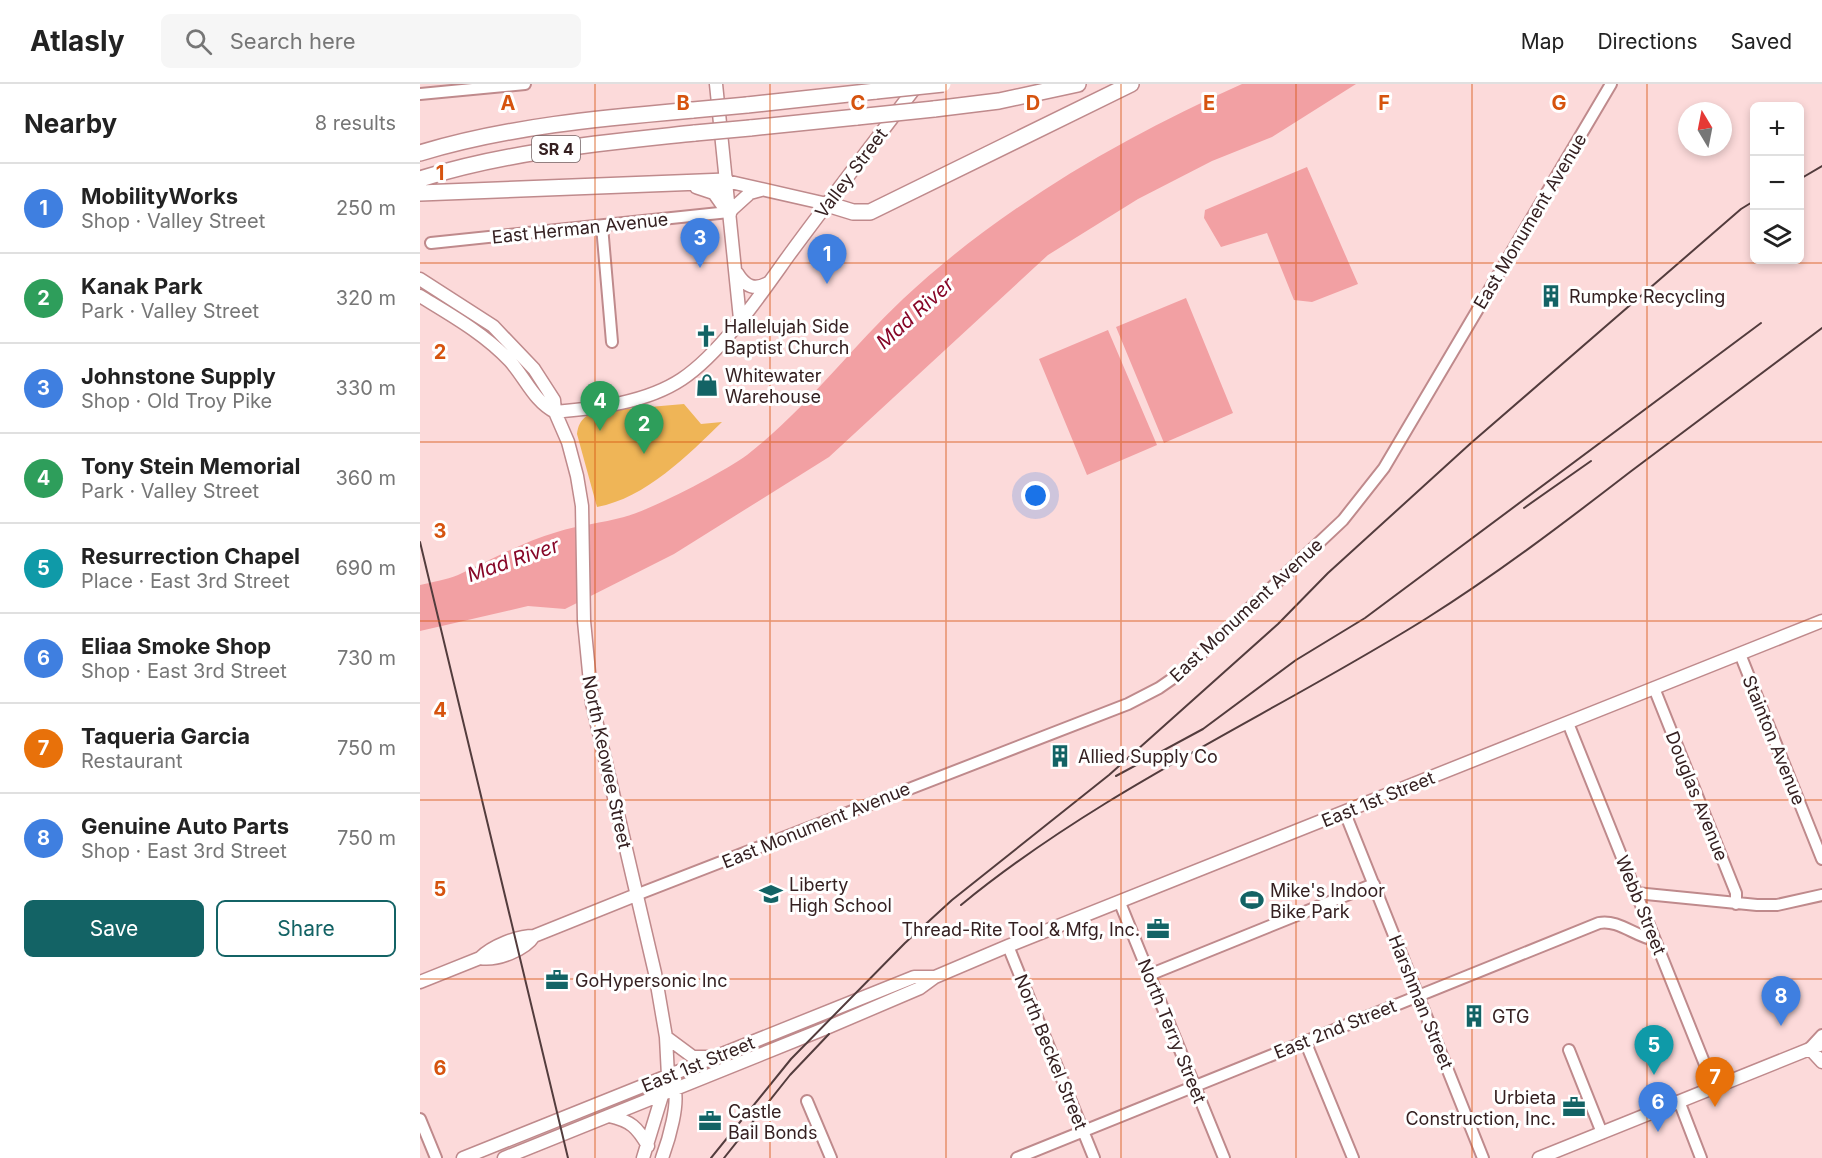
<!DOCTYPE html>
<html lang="en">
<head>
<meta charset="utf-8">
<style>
	:root { --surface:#fff; --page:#f6f6f6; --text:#222; --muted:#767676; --line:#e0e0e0; --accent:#136365 }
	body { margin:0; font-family:Inter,sans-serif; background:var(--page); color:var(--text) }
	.controls { position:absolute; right:18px; top:18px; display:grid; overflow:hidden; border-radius:9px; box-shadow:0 3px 9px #0003 }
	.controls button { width:54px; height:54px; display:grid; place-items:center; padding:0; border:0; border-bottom:2px solid var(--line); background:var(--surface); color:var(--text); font:30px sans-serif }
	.compass { position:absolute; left:1258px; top:18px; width:54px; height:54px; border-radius:50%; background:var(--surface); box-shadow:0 3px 9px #0003; rotate:350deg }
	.you { position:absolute; left:616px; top:412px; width:21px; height:21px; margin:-15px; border:4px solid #fff; border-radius:50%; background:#1a73e8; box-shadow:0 0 0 9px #1a73e833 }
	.badge { display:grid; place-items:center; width:39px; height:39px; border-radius:50%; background:var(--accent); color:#fff; font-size:20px; font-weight:700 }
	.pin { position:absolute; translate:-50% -50px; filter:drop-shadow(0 2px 3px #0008) }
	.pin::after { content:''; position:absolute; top:32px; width:21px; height:18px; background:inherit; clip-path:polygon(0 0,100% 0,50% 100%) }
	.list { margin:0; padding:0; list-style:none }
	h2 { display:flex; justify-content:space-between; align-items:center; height:78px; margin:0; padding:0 24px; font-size:26px }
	h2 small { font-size:20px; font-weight:400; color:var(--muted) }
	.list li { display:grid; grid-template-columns:39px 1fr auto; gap:18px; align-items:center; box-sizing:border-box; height:90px; padding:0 24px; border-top:2px solid var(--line) }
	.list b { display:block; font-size:22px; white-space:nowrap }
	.list p { margin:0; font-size:20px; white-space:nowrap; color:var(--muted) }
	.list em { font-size:20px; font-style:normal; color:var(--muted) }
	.actions { display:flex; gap:12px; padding:18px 24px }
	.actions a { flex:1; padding:14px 0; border:2px solid var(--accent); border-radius:9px; text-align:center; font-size:21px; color:var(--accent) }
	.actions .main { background:var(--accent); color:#fff }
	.icon { flex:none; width:33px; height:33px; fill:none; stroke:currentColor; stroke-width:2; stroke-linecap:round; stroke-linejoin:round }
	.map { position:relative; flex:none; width:1402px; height:1074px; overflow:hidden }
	header { display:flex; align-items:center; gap:36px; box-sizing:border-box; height:84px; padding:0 30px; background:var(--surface); border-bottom:2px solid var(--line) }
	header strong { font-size:28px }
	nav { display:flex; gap:33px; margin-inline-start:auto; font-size:21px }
	.search { width:420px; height:54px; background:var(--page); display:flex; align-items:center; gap:15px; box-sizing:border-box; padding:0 21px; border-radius:9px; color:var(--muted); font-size:22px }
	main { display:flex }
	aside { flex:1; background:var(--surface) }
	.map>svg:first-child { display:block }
	.green { fill:#efb557 }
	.water { fill:#f2a0a3 }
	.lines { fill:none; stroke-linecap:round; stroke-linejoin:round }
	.minor-casing { stroke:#bf8a8c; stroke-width:14 }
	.major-casing { stroke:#bf8a8c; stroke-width:15 }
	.highway-casing { stroke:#bf8a8c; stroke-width:18 }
	.minor { stroke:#fff; stroke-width:10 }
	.major { stroke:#fff; stroke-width:12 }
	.highway { stroke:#fff; stroke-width:15 }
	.rail { stroke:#533c3d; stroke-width:2 }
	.highway-bridge-casing { stroke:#bf8a8c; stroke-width:18; stroke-linecap:butt }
	.highway-bridge { stroke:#fff; stroke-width:15 }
	.grid { fill:none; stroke:#d6530e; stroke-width:1.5; stroke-opacity:0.55 }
	.labels { text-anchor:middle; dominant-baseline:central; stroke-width:6; stroke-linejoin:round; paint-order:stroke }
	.shield { fill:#fff; stroke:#726364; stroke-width:1.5 }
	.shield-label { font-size:16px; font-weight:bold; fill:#352021 }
	.street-label { font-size:18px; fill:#352021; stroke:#fff }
	.poi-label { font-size:18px; fill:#352021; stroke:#fff; text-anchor:start }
	.water-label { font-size:20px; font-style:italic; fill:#870627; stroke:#fff }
	.grid-label { font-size:20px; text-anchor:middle; font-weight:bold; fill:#d6530e; stroke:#fff; stroke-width:6; stroke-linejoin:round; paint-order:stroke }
</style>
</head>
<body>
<header>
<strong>Atlasly</strong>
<div class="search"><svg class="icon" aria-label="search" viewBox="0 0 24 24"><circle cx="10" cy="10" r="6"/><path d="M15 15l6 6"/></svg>Search here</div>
<nav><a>Map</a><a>Directions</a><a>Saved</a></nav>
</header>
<main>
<aside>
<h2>Nearby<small>8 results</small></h2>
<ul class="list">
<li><span class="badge" style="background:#3f7fe0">1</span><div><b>MobilityWorks</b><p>Shop · Valley Street</p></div><em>250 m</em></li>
<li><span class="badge" style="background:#2e9e5b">2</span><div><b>Kanak Park</b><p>Park · Valley Street</p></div><em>320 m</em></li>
<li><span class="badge" style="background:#3f7fe0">3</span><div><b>Johnstone Supply</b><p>Shop · Old Troy Pike</p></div><em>330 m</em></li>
<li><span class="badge" style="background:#2e9e5b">4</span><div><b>Tony Stein Memorial</b><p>Park · Valley Street</p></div><em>360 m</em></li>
<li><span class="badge" style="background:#0f9aa8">5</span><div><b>Resurrection Chapel</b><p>Place · East 3rd Street</p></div><em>690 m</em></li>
<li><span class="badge" style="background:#3f7fe0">6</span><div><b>Eliaa Smoke Shop</b><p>Shop · East 3rd Street</p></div><em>730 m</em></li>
<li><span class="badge" style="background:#e8710a">7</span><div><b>Taqueria Garcia</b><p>Restaurant</p></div><em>750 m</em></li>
<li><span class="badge" style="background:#3f7fe0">8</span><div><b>Genuine Auto Parts</b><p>Shop · East 3rd Street</p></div><em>750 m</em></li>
</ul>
<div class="actions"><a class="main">Save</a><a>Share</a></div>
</aside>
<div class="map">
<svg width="1402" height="1074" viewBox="0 0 1402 1074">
	<rect width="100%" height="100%" fill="#fcdada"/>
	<!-- green -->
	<path class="green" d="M264 320 281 340 302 338C268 371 226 414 177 423L157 350C159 334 168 329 183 327Z"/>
	<!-- water -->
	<path class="water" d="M822 0H936L852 53 792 77 718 115 628 171 409 373 254 470 145 525 108 522 0 547V501C12 498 26 496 38 491 71 476 102 458 137 448 159 441 182 439 204 433 231 426 304 388 327 371 385 326 430 265 483 215 580 124 701 54 822 0Z
		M887 83 938 200 892 218 874 216 847 149 801 163 784 134 785 126Z
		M766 214 813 329 744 359 696 243Z
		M688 246 737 361 667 391 619 275Z"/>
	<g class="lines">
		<!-- minor casing -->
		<g class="minor-casing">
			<path id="minor" d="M0 10 105 0
				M182 142 192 258
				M11 159 309 128
				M1320 570 1402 775
				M1234 604 1316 809V820
				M1148 639 1294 1003
				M925 729 1063 1074
				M1216 809 1337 821H1357L1402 811
				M216 811 708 620 739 604 762 588 923 436 964 384 1191 0
				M700 819 804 1074
				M588 862 674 1074
				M729 891 954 800
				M885 957 933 1074
				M1390 964 1402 951
				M1149 966 1182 1049
				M387 1017 411 1074
				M1259 1017 1281 1074
				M0 1035 16 1074
				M597 1074 1179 839C1198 835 1216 853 1235 856"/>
		</g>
		<!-- major casing -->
		<g class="major-casing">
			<path id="major" d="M296 0 320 235
				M306 97 407 120
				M309 128 330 109 341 106
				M317 189C325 202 334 207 348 199
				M0 195 73 242 114 285 134 316 135 328 148 358 157 392 162 422 164 537 172 619 235 889 246 953 248 992 223 1074
				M0 212C31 231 65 250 90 277 106 295 114 317 135 328
				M135 328C177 324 226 319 262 295 302 268 341 210 369 171 411 114 455 57 498 0
				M60 874C77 877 105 866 114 852
				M0 898 60 874C72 862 97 852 114 852L216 811
				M246 953 273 973H288
				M1390 965 1402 978
				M189 1032C211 1037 217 1043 228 1062
				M43 1074 494 893H515
				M84 1074 404 945 500 904 515 893 588 862 1402 537
				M242 1074C248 1058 261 1016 253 1001
				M1119 1074 1402 960"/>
		</g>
		<!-- highway casing -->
		<g class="highway-casing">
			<path id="highway" d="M327 21 456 7
				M514 25 579 17 658 0
				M330 44 437 33
				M0 69C89 42 182 34 273 26
				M0 95C89 67 182 59 275 49
				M277 102 295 108 309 128
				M0 109 306 97
				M407 120 433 128H450L711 0"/>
		</g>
		<!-- minor -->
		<use href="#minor" class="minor"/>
		<!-- major -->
		<use href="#major" class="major"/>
		<!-- highway -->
		<use href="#highway" class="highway"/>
		<!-- rail -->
		<path class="rail" d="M1380 95 1402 82
			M1104 424 1171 377
			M0 458 148 1074
			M696 692 783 645 876 576 945 534 1341 239
			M541 821C682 705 852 631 1007 534 1077 490 1144 439 1210 388 1274 340 1338 292 1402 244
			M291 1074 371 975 485 859 532 816 689 691 858 540 908 489 1051 359 1321 125 1334 117
			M304 1074 370 991 409 950"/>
		<!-- highway-bridge casing -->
		<g class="highway-bridge-casing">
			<path id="highway-bridge" d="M456 7 523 0
				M273 26 327 21
				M437 33 514 25
				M275 49 330 44"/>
		</g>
		<!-- highway-bridge -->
		<use href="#highway-bridge" class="highway-bridge"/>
	</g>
	<!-- grid -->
	<path class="grid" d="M175 0V1074M350 0V1074M526 0V1074M701 0V1074M876 0V1074M1052 0V1074M1227 0V1074M0 179H1402M0 358H1402M0 537H1402M0 716H1402M0 895H1402"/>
	<!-- icons -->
	<defs>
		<g id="building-bare" transform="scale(1.8)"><path d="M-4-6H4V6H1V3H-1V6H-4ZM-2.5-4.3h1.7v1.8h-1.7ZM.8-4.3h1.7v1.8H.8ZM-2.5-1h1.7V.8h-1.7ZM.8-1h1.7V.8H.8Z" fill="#136365" stroke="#fff" stroke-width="2.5" paint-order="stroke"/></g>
		<g id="church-bare" transform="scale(1.8)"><path d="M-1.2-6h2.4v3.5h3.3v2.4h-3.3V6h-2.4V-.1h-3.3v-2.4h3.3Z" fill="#136365" stroke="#fff" stroke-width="2.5" paint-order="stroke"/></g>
		<g id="shop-bare" transform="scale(1.8)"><path d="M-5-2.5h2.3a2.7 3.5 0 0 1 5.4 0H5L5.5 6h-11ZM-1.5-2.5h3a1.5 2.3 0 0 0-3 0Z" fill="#136365" stroke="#fff" stroke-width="2.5" paint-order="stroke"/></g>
		<g id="school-bare" transform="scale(1.8)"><path d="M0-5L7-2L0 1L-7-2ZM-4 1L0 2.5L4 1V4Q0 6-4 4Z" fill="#136365" stroke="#fff" stroke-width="2.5" paint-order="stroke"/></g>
		<g id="stadium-bare" transform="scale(1.8)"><path d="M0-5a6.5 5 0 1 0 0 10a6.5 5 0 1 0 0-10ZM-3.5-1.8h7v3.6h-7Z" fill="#136365" stroke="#fff" stroke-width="2.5" paint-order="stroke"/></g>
		<g id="office-bare" transform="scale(1.8)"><path d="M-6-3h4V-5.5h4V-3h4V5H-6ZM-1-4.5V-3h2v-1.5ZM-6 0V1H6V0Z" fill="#136365" stroke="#fff" stroke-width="2.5" paint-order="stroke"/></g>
	</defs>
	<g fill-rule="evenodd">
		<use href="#building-bare" x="1131" y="212"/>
		<use href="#church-bare" x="286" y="252"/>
		<use href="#shop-bare" x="287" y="301"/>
		<use href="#building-bare" x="640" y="672"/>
		<use href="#school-bare" x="351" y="810"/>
		<use href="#stadium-bare" x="832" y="816"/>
		<use href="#office-bare" x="738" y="845"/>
		<use href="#office-bare" x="137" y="896"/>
		<use href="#building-bare" x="1054" y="932"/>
		<use href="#office-bare" x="1154" y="1023"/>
		<use href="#office-bare" x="290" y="1037"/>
	</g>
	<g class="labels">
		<!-- shield labels -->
		<rect class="shield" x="112" y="52" width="48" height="26" rx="4.5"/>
		<g class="shield-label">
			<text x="136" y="65">SR 4</text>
		</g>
		<!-- street labels -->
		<g class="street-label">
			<text transform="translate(431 89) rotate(-53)">Valley Street</text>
			<text transform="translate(1110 137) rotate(-59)">East Monument Avenue</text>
			<text transform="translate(160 144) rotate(-6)">East Herman Avenue</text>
			<text transform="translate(826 526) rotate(-43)">East Monument Avenue</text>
			<text transform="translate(1354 656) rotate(68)">Stainton Avenue</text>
			<text transform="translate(187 678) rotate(78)">North Keowee Street</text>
			<text transform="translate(1277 712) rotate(68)">Douglas Avenue</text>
			<text transform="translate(958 715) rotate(-22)">East 1st Street</text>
			<text transform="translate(396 741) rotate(-22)">East Monument Avenue</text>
			<text transform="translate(1221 821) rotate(68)">Webb Street</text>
			<text transform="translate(1001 918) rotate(68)">Harshman Street</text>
			<text transform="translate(915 945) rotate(-22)">East 2nd Street</text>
			<text transform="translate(752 947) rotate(68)">North Terry Street</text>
			<text transform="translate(631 968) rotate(68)">North Beckel Street</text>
			<text transform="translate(278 980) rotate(-22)">East 1st Street</text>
		</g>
		<!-- poi labels -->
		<g class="poi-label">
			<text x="1149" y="212">Rumpke Recycling</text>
			<text x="304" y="242">Hallelujah Side<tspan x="304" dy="21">Baptist Church</tspan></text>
			<text x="305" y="291">Whitewater<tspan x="305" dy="21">Warehouse</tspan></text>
			<text x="658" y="672">Allied Supply Co</text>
			<text x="369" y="800">Liberty<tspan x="369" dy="21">High School</tspan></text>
			<text x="850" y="806">Mike's Indoor<tspan x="850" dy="21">Bike Park</tspan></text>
			<text x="720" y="845" text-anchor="end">Thread-Rite Tool &amp; Mfg, Inc.</text>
			<text x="155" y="896">GoHypersonic Inc</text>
			<text x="1072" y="932">GTG</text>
			<text x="1136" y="1013" text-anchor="end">Urbieta<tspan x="1136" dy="21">Construction, Inc.</tspan></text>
			<text x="308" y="1027">Castle<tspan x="308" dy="21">Bail Bonds</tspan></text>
		</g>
		<!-- water labels -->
		<g class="water-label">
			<text transform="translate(495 229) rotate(-42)">Mad River</text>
			<text transform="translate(93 476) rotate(-19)">Mad River</text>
		</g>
	</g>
	<g class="grid-label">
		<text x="88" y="26">A</text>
		<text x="263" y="26">B</text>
		<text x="438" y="26">C</text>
		<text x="613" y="26">D</text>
		<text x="789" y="26">E</text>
		<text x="964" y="26">F</text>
		<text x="1139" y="26">G</text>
		<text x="20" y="96">1</text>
		<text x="20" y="275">2</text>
		<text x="20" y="454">3</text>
		<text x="20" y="633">4</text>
		<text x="20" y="812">5</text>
		<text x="20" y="991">6</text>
	</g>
</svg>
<div class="controls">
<button>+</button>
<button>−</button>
<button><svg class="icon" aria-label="layers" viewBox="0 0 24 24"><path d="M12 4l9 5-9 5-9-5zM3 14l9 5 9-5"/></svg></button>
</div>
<svg class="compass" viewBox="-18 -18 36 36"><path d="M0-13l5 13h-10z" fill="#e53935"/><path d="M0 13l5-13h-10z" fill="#767676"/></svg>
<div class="you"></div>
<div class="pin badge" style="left:407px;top:200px;background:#3f7fe0">1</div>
<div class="pin badge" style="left:224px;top:370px;background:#2e9e5b">2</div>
<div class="pin badge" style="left:280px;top:184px;background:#3f7fe0">3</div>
<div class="pin badge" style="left:180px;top:347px;background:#2e9e5b">4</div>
<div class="pin badge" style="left:1234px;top:991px;background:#0f9aa8">5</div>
<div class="pin badge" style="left:1238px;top:1048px;background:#3f7fe0">6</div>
<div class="pin badge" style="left:1295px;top:1023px;background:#e8710a">7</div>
<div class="pin badge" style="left:1361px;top:942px;background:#3f7fe0">8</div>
</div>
</main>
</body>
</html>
